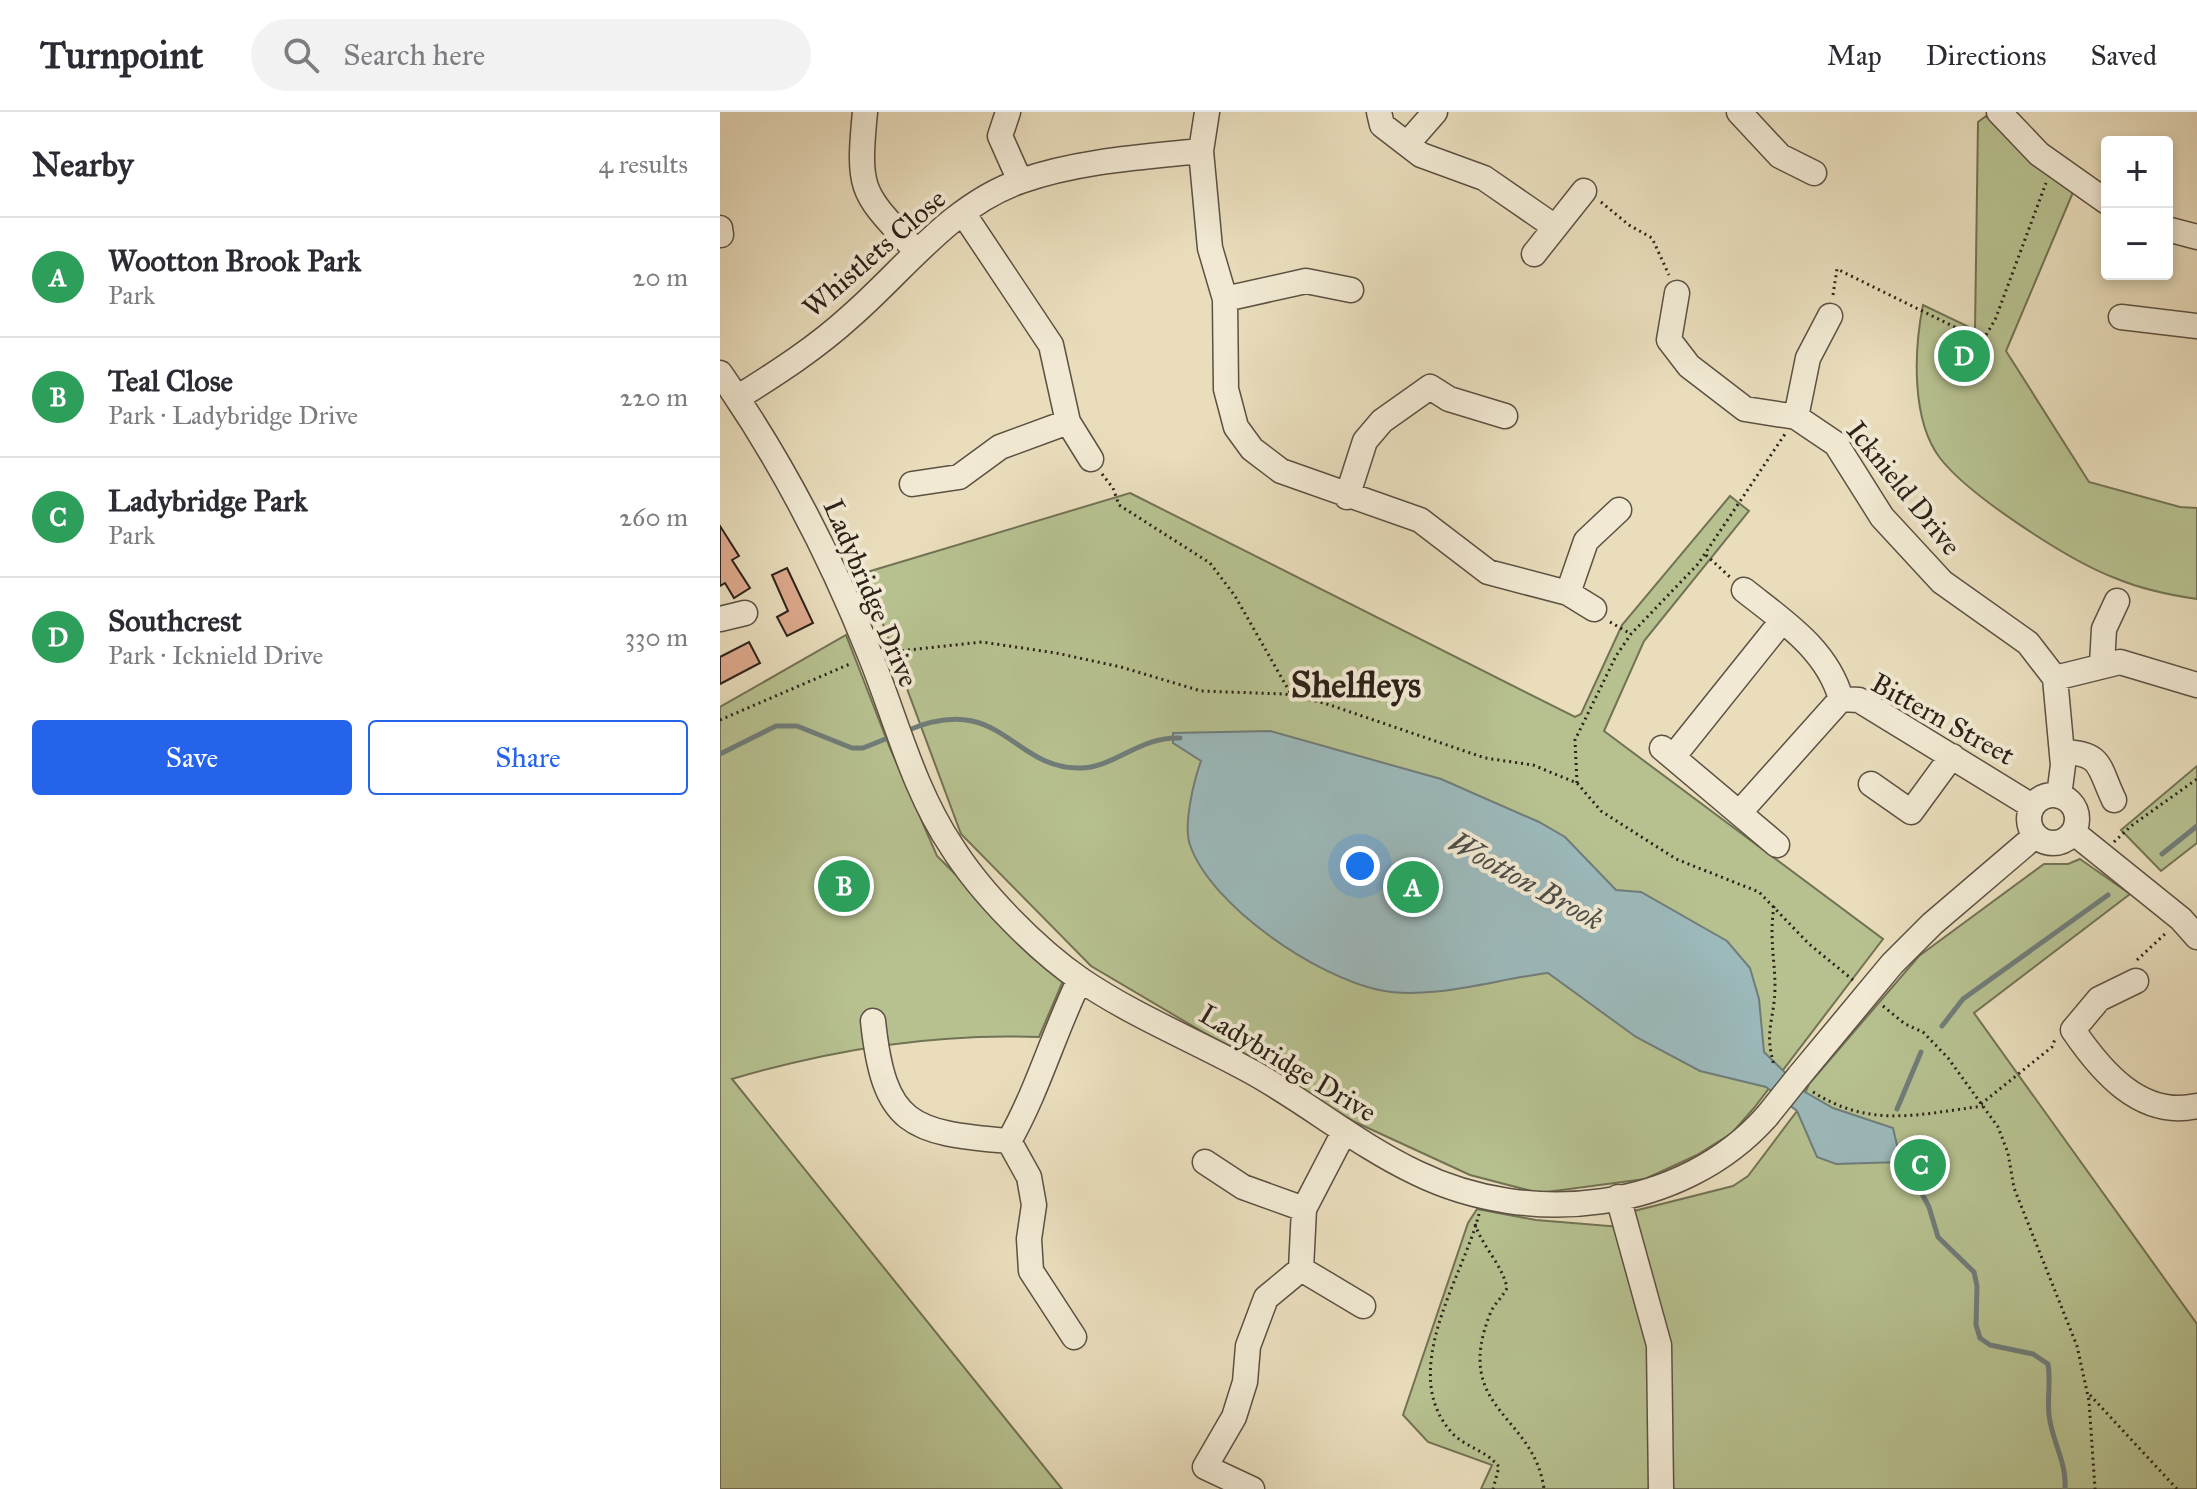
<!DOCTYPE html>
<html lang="en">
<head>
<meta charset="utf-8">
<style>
	:root { --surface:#fff; --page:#f2f2f3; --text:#2b2b33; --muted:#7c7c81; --line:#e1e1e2; --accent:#2563eb }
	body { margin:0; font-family:"IM FELL Great Primer",serif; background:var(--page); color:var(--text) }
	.controls { position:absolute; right:24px; top:24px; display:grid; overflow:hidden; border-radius:8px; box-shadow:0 4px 12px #0003 }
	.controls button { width:72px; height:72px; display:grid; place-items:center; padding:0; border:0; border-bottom:2px solid var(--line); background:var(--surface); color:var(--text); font:40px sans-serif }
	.you { position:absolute; left:640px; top:754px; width:28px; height:28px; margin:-20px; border:6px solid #fff; border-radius:50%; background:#1a73e8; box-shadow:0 0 0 12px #1a73e833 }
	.badge { display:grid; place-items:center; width:52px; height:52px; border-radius:50%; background:var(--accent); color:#fff; font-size:26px; font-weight:700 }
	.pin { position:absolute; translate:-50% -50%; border:4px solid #fff; box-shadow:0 2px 8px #0006 }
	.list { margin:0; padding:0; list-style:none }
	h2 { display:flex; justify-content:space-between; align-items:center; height:104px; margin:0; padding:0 32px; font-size:34px }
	h2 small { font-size:26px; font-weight:400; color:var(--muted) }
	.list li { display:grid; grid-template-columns:52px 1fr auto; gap:24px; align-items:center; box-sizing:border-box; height:120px; padding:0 32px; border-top:2px solid var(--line) }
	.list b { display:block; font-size:30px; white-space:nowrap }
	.list p { margin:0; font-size:26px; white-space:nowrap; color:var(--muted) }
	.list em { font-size:26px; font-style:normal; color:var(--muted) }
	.actions { display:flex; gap:16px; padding:24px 32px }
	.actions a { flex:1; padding:18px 0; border:2px solid var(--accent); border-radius:8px; text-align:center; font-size:28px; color:var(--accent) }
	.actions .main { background:var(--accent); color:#fff }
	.icon { flex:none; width:44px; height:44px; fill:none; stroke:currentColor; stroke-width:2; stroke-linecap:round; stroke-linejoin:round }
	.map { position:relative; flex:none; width:1477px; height:1377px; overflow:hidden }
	header { display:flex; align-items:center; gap:48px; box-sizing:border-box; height:112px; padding:0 40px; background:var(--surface); border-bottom:2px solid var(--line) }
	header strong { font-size:38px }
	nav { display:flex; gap:44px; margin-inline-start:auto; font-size:28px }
	.search { width:560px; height:72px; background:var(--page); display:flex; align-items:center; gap:20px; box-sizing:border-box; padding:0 28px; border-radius:44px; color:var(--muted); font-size:30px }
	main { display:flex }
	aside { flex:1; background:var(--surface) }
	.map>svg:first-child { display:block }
	.green { fill:#b7c190; stroke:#727254; stroke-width:2 }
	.water { fill:#9cb9bb; stroke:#707d7a; stroke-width:2 }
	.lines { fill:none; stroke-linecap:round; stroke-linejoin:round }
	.stream { stroke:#707d7a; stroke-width:5 }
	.building { fill:#dea98d; stroke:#2d2219; stroke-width:2 }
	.minor-casing { stroke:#5c5142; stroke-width:27 }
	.path { stroke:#2d2219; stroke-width:3; stroke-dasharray:2 4; stroke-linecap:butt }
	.minor { stroke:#f1e9d3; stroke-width:24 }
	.minor-bridge-casing { stroke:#5c5142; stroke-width:27; stroke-linecap:butt }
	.minor-bridge { stroke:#f1e9d3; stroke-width:24 }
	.labels { text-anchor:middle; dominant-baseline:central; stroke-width:8; stroke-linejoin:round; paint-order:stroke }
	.street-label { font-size:28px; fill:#2d2219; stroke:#f1e9d3 }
	.water-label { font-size:30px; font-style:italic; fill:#4e4f4a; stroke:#f1e9d3 }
	.district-label { font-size:36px; font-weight:bold; fill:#2d2219; stroke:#f1e9d3 }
</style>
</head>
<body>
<header>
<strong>Turnpoint</strong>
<div class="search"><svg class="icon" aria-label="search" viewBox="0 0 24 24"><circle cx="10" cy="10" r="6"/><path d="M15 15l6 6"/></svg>Search here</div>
<nav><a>Map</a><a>Directions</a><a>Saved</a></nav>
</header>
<main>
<aside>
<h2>Nearby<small>4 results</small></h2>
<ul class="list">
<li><span class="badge" style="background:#2e9e5b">A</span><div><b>Wootton Brook Park</b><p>Park</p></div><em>20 m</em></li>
<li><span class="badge" style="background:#2e9e5b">B</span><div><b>Teal Close</b><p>Park · Ladybridge Drive</p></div><em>220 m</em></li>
<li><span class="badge" style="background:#2e9e5b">C</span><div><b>Ladybridge Park</b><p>Park</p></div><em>260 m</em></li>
<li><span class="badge" style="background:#2e9e5b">D</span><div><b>Southcrest</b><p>Park · Icknield Drive</p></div><em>330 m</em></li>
</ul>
<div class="actions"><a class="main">Save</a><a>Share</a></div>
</aside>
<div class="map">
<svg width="1477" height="1377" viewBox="0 0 1477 1377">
	<rect width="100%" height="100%" fill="#e9ddbc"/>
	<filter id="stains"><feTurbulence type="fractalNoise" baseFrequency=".0025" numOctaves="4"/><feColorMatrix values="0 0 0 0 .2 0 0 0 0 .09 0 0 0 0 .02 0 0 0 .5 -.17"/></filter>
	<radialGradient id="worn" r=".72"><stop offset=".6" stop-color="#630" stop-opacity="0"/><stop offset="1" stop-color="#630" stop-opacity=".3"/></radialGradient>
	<!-- green -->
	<path class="green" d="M1266 4 1329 63 1354 78 1286 239 1369 370 1460 395 1477 396V487C1449 483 1421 477 1395 466 1350 449 1249 384 1220 346 1191 308 1194 238 1203 193L1255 218 1258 10Z
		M410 381 855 605 861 602 902 513 1010 384 1029 399 924 529 884 619 1163 827 1034 996 1012 1021 977 1043 925 1067 819 1081 750 1063 635 1010 371 854 241 722 144 461Z
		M126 523 170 636 217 744 343 869 319 925C217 921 110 938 12 967L342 1377H0V595Z
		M1477 654V731L1441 759 1401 718Z
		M1360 747 1410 782 1254 901 1477 1212V1377H761L772 1353 708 1330 683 1303 748 1111 757 1097 816 1108 901 1115 914 1099 1013 1074 1028 1064 1077 999 1089 972 1199 844 1324 752H1348Z"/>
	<!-- water -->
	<path class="water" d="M550 619 721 667 819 710 845 725 896 778 921 780 1007 829 1030 856 1039 887 1044 940 1085 980 1113 996 1173 1016 1181 1050 1116 1052 1097 1045 1077 999 1046 975 980 959 916 925 828 861C777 867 709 889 659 878 597 865 491 794 470 733 463 713 474 668 481 649L453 631V621Z"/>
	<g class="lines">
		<!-- stream -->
		<path class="stream" d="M186 619C281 578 291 657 360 656 394 656 420 624 460 626
			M0 642 56 614H77L132 636H143L173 624
			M1442 742 1477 714
			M1222 914 1243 887 1388 783
			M1177 997 1201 940
			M1177 1044 1188 1055 1209 1095 1218 1125 1254 1160 1257 1174 1256 1213 1260 1226 1270 1233 1313 1242 1328 1252C1331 1270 1327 1286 1329 1303 1332 1330 1347 1350 1345 1377"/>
	</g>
	<!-- building -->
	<path class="building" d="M0 414 19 444 12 448 30 476 14 486 5 471 0 474Z
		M67 456 93 511 67 524 57 505 68 499 52 463Z
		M29 530 40 551 0 572V545Z"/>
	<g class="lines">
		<!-- minor casing -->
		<g class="minor-casing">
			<path id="minor" d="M145 0C137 82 142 80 196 139
				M288 0 280 24 300 69
				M487 0 481 39 490 136 505 187 506 277 516 315 532 337 561 359 700 408 768 460 848 481 874 497
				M659 0 662 13 701 43 764 66 835 115
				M1019 0 1060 44 1094 61
				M1279 0 1319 42 1387 90
				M687 32 715 0
				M243 101 331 233 348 310 371 347
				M0 116 1 123
				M1447 117 1477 125
				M814 142 864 79
				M957 181 949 228 969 254 1025 297 1076 305 1116 332 1162 405 1222 470 1308 531 1335 566 1343 653 1339 684
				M505 187 586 169 631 178
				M1401 205 1477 214
				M0 261C61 348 111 445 150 543 176 607 193 677 232 735 261 781 316 837 361 868 414 904 476 929 532 960 588 991 638 1033 697 1061 810 1116 962 1100 1047 1004
				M17 286C57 261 96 236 131 204 185 157 231 93 301 69 358 49 422 45 481 39
				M1076 305 1088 246 1110 204
				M192 372 239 365 280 335 348 310
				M627 385 645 329 662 309 710 275 729 287 785 304
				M1024 478C1063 509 1107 537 1121 587L1139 588 1312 694
				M848 481 866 429 899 398
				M0 507 25 501
				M1382 552 1384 517 1397 489
				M1335 566 1400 550 1477 573
				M942 636 1057 733
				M1343 640C1383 641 1378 655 1394 688
				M953 645 1062 509
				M1151 672 1191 700 1232 644
				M1309 707a24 24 0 1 1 48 0a24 24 0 1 1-48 0Z
				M1020 700 1121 587
				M1353 720 1461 807 1477 825
				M1416 869 1379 887 1353 918C1381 959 1421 1007 1477 994
				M153 909C164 1013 190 1021 289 1029L309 1065 314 1093 309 1127 311 1159 354 1225
				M1079 964 1172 852 1212 812 1315 724
				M289 1029C318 978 334 920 360 867
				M485 1050 523 1075 584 1097
				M898 1085 939 1233 941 1377
				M581 1157 584 1097 624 1020
				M581 1157 643 1194
				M532 1377 485 1355 514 1305 525 1270 528 1234 546 1186 581 1157"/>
		</g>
		<!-- path -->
		<path class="path" d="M881 90 909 113 932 126 949 163
			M1113 183 1117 157 1257 226 1266 223 1275 208 1326 71
			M382 362 393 376 399 393 490 451 515 484 572 584
			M986 443 1010 465
			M890 510 911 522
			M170 540 262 530 336 541 401 555 481 579 565 582 604 591 765 646 813 653 857 671 881 699 956 747 1039 780 1089 832 1133 868
			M0 608 132 551
			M857 671 855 628 896 544 911 522 978 452 1065 322
			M1394 730 1411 714 1477 667
			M1054 794C1049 827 1055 846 1055 877 1054 909 1044 919 1054 953
			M1417 848 1446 821
			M1163 894 1185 912 1203 920 1228 946 1278 1015 1288 1041 1294 1076 1357 1234 1369 1289 1375 1377
			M1093 980C1151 1017 1200 1002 1263 994
			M1261 992 1332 935 1335 927
			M759 1102C743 1166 675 1262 734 1323 748 1336 767 1339 779 1355L773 1377
			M755 1112C763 1136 782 1152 787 1176 782 1186 773 1193 770 1202 732 1298 814 1302 824 1377
			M1370 1283 1457 1377"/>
		<!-- minor -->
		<use href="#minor" class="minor"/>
		<!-- minor-bridge casing -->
		<g class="minor-bridge-casing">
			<path id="minor-bridge" d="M1047 1004 1079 964"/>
		</g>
		<!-- minor-bridge -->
		<use href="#minor-bridge" class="minor-bridge"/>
	</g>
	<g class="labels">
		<!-- street labels -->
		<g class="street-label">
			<text transform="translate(154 141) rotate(-41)">Whistlets Close</text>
			<text transform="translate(1184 376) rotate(51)">Icknield Drive</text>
			<text transform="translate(151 481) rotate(67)">Ladybridge Drive</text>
			<text transform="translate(1223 607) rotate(29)">Bittern Street</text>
			<text transform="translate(568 951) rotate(31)">Ladybridge Drive</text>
		</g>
		<!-- water labels -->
		<g class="water-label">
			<text transform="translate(806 769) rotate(29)">Wootton Brook</text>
		</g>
		<!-- district labels -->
		<g class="district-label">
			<text x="636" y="573">Shelfleys</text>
		</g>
	</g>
	<rect width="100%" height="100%" filter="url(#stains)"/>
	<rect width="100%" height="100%" fill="url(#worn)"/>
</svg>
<div class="controls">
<button>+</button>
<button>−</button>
</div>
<div class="you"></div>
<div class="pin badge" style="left:693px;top:775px;background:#2e9e5b">A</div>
<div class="pin badge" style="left:124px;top:774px;background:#2e9e5b">B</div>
<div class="pin badge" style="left:1200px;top:1053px;background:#2e9e5b">C</div>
<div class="pin badge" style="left:1244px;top:244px;background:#2e9e5b">D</div>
</div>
</main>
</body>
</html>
